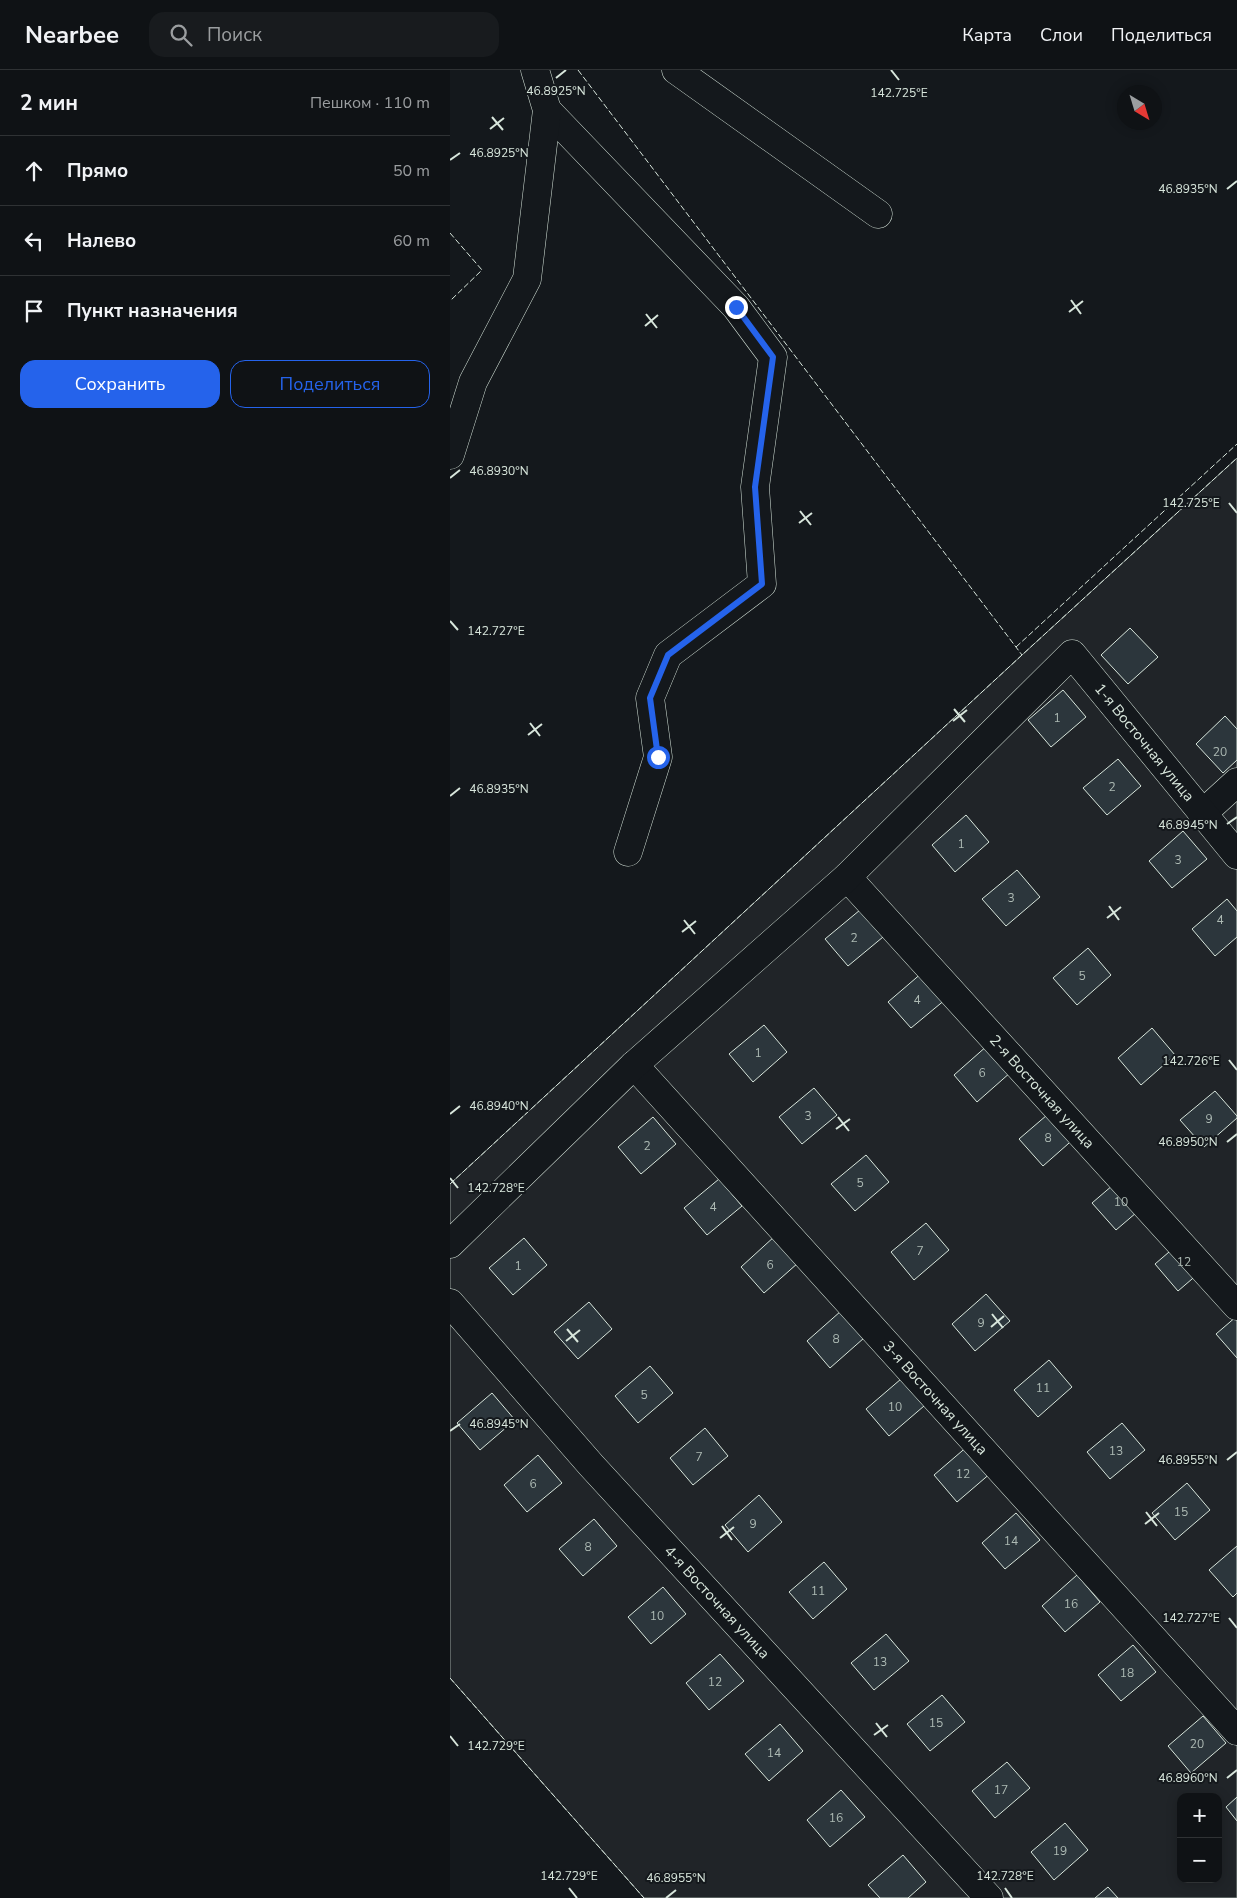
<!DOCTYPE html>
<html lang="ru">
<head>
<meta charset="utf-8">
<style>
	:root { --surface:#0f1215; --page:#181b1e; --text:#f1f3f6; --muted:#9b9ea0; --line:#2f3234; --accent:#2563eb }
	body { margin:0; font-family:"Nunito Sans",sans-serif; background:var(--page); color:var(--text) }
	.controls { position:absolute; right:15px; bottom:15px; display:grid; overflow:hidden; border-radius:10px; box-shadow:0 2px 12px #0003 }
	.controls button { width:45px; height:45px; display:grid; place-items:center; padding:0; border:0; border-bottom:1px solid var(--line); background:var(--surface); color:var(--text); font:25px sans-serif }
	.compass { position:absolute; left:667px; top:15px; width:45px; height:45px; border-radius:50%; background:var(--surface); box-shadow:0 2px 12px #0003; rotate:142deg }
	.stop { position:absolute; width:15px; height:15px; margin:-11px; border:4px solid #2563eb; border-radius:50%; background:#fff }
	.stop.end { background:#2563eb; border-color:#fff; box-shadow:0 1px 5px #0008 }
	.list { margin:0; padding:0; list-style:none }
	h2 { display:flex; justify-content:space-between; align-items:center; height:65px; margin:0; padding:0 20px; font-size:21px }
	h2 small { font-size:16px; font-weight:400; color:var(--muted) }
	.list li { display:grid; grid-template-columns:32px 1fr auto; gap:15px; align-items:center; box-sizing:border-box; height:70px; padding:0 20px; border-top:1px solid var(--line) }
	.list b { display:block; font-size:19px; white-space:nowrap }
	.list em { font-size:16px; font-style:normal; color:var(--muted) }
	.actions { display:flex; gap:10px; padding:15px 20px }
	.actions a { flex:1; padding:11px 0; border:1px solid var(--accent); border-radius:15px; text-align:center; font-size:18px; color:var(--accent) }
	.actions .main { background:var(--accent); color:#fff }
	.icon { flex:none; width:28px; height:28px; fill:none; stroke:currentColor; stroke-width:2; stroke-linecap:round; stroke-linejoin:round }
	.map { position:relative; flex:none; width:787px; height:1828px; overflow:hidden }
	header { display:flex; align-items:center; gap:30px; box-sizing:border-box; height:70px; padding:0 25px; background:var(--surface); border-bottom:1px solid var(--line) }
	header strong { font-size:24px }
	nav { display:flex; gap:28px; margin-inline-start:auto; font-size:18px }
	.search { width:350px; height:45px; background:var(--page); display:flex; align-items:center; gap:12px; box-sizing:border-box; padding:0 18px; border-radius:15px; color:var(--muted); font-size:19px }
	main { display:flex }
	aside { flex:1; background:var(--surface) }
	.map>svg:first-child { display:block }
	.green { fill:#202428; stroke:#939e99; fill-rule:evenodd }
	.building { fill:#2c363c; stroke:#d8e6dc }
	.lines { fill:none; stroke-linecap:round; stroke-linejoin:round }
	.minor-casing { stroke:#d8e6dc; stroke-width:29 }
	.minor { stroke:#14181c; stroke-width:28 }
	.fence { stroke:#d8e6dc; stroke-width:1; stroke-dasharray:6 2.5; stroke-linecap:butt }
	.route { stroke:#2563eb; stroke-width:6 }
	.ticks { fill:none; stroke:#d8e6dc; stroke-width:2 }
	.labels { text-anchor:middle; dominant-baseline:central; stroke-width:4; stroke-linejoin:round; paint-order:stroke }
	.number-label { font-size:12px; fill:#adbab4 }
	.street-label { font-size:15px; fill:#d8e6dc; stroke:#14181c }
	.ticks-label { font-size:12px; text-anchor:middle; fill:#d8e6dc; stroke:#14181c; stroke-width:4; stroke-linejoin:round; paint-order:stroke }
</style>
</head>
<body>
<header>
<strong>Nearbee</strong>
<div class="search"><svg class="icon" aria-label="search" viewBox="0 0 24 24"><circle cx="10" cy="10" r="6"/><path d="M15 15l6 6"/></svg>Поиск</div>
<nav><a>Карта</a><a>Слои</a><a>Поделиться</a></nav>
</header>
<main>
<aside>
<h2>2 мин<small>Пешком · 110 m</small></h2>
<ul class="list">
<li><svg class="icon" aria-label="ahead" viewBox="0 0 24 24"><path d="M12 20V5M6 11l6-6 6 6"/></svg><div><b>Прямо</b></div><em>50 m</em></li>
<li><svg class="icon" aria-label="left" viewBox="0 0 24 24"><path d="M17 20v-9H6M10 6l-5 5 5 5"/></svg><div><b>Налево</b></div><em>60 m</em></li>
<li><svg class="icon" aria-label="arrive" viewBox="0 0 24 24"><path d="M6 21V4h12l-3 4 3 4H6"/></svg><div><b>Пункт назначения</b></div></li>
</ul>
<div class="actions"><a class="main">Сохранить</a><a>Поделиться</a></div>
</aside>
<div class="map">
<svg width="787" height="1828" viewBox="0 0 787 1828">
	<rect width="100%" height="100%" fill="#14181c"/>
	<!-- green -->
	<path class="green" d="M787 388V1828H194L0 1608V1114L572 585ZM731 1727H768V1809H731Z"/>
	<!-- building -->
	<path class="building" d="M680 558 708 587 678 614 651 585Z
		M613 620 636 647 601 677 578 650Z
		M775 646 787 659V690L773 703 746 674Z
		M668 689 691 716 657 745 633 718Z
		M516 745 539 772 505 802 482 775Z
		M733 761 757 789 722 818 699 791Z
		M567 800 590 827 556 856 532 829Z
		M777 829 787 841V867L765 886 742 859Z
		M410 840 433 867 398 896 375 869Z
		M638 878 661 905 627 935 603 908Z
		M473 902 496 929 461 958 438 932Z
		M314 955 337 982 303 1012 279 984Z
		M702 958 725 985 691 1015 668 988Z
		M538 975 561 1002 527 1032 504 1005Z
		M364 1018 387 1045 352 1074 329 1047Z
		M765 1021 787 1046V1048L754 1077 730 1050Z
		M604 1039 627 1066 593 1096 569 1069Z
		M203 1047 226 1074 191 1104 168 1077Z
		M416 1085 439 1112 405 1141 381 1114Z
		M677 1103 700 1131 666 1160 642 1133Z
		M269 1109 292 1136 257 1165 234 1138Z
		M476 1153 499 1180 464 1210 441 1182Z
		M740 1164 763 1191 728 1221 705 1194Z
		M325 1166 348 1193 314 1223 291 1197Z
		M74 1168 97 1195 63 1225 39 1198Z
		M536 1224 560 1251 525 1281 502 1254Z
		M139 1232 162 1259 128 1289 104 1262Z
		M391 1241 414 1268 380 1298 357 1271Z
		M787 1246V1288L766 1264Z
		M599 1290 622 1317 588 1347 564 1320Z
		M200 1296 223 1323 188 1353 165 1326Z
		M451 1309 474 1336 439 1366 416 1339Z
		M42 1323 65 1350 30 1380 7 1353Z
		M672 1353 695 1380 660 1409 637 1382Z
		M255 1358 278 1386 243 1415 220 1388Z
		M519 1375 542 1402 507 1432 484 1405Z
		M88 1385 112 1413 77 1442 54 1415Z
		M737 1413 760 1440 725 1470 702 1443Z
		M309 1425 332 1452 298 1482 275 1455Z
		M566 1443 590 1470 555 1499 532 1473Z
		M144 1449 167 1476 133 1506 109 1479Z
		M787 1476V1523L783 1527 759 1500Z
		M374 1492 397 1519 363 1549 339 1522Z
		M627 1505 650 1532 615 1562 592 1536Z
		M213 1517 236 1544 201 1574 178 1547Z
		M436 1564 459 1591 424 1620 401 1593Z
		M683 1575 706 1602 671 1631 648 1605Z
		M270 1584 294 1611 259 1640 236 1613Z
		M492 1625 515 1652 480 1681 457 1654Z
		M753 1646 776 1673 741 1703 718 1676Z
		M330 1654 353 1681 319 1711 295 1684Z
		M557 1692 580 1718 545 1748 522 1721Z
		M391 1720 415 1747 380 1777 357 1750Z
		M787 1727V1751L776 1737Z
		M615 1753 638 1780 604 1810 581 1782Z
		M453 1785 476 1812 458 1828H430L418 1815Z
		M658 1817 668 1828H645Z"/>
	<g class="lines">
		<!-- minor casing -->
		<g class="minor-casing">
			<g id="minor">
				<path d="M226 0 428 144"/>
				<path d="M97 40 286 237 323 287 305 417 312 514 218 585 200 628 208 687 178 782"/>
				<path d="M0 385 23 312 77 209 97 40 85 0"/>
				<path d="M752 744 787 712"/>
				<path id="s1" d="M397 807 787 1236"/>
				<path id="s2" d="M184 995 787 1661"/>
				<path id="s3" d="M0 1174 184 995 397 807 622 584 787 785"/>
				<path id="s4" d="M0 1233 141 1395 539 1828"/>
			</g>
		</g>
		<!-- minor -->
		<use href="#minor" class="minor"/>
		<!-- fence -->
		<path class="fence" d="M128 0 572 585
			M0 163 32 200 0 231
			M566 577 787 374
			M0 1114 572 585 787 388
			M0 1608 194 1828"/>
	</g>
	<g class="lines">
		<!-- route -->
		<path class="route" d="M208 687 200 628 218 585 312 514 305 417 323 287 286 237"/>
	</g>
	<!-- ticks -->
	<path class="ticks" d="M441 0 449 10M106 8 116 0M42 47 53 60M40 59 54 48M0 90 10 83M777 119 787 111M621 230 631 244M619 242 633 231M196 244 207 258M195 256 208 245M0 408 10 400M779 433 787 443M350 441 361 455M349 453 362 443M0 551 8 560M504 639 515 652M503 651 517 640M80 653 90 666M78 665 92 654M0 726 10 718M777 754 787 747M659 836 669 850M657 848 671 837M234 850 245 864M232 862 246 851M779 990 787 1000M0 1044 10 1036M388 1047 399 1061M386 1059 400 1049M777 1072 787 1064M0 1108 8 1118M542 1244 553 1258M541 1257 554 1246M117 1259 128 1272M116 1271 130 1260M0 1361 10 1354M777 1390 787 1382M696 1442 707 1456M695 1454 709 1443M272 1456 282 1470M270 1468 284 1457M779 1548 787 1558M426 1653 437 1667M424 1665 438 1655M0 1666 8 1676M777 1708 787 1700M119 1818 127 1828M555 1818 562 1828M216 1828 226 1820"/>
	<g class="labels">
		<!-- number labels -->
		<g class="number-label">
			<text x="607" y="648">1</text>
			<text x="770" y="682">20</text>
			<text x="662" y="717">2</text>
			<text x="511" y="774">1</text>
			<text x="728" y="790">3</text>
			<text x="561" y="828">3</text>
			<text x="770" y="850">4</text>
			<text x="404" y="868">2</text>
			<text x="632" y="906">5</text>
			<text x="467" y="930">4</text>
			<text x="308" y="983">1</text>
			<text x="532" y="1003">6</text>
			<text x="358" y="1046">3</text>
			<text x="759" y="1049">9</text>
			<text x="598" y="1068">8</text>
			<text x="197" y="1076">2</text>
			<text x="410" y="1113">5</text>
			<text x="671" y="1132">10</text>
			<text x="263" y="1137">4</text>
			<text x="470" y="1181">7</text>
			<text x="734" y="1192">12</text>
			<text x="320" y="1195">6</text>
			<text x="68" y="1196">1</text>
			<text x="531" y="1253">9</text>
			<text x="386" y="1269">8</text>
			<text x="593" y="1318">11</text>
			<text x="194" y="1325">5</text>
			<text x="445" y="1337">10</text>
			<text x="666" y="1381">13</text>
			<text x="249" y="1387">7</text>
			<text x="513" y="1404">12</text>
			<text x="83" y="1414">6</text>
			<text x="731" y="1442">15</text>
			<text x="303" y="1454">9</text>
			<text x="561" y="1471">14</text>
			<text x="138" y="1477">8</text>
			<text x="368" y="1521">11</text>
			<text x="621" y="1534">16</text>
			<text x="207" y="1546">10</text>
			<text x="430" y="1592">13</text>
			<text x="677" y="1603">18</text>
			<text x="265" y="1612">12</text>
			<text x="486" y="1653">15</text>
			<text x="747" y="1674">20</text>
			<text x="324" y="1683">14</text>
			<text x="551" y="1720">17</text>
			<text x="386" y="1748">16</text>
			<text x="610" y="1781">19</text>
		</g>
		<!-- street labels -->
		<g class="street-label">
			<text stroke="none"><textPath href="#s3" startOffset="972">1-я Восточная улица</textPath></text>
			<text stroke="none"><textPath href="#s1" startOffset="290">2-я Восточная улица</textPath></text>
			<text stroke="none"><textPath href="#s2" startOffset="449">3-я Восточная улица</textPath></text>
			<text stroke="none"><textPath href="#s4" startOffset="401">4-я Восточная улица</textPath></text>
		</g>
	</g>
	<g class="ticks-label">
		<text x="106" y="25">46.8925°N</text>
		<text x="449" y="27">142.725°E</text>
		<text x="49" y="87">46.8925°N</text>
		<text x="738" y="123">46.8935°N</text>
		<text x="49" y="405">46.8930°N</text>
		<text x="741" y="437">142.725°E</text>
		<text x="46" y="565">142.727°E</text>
		<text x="49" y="723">46.8935°N</text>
		<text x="738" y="759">46.8945°N</text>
		<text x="741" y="995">142.726°E</text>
		<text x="49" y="1040">46.8940°N</text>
		<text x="738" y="1076">46.8950°N</text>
		<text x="46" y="1122">142.728°E</text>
		<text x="49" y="1358">46.8945°N</text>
		<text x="738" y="1394">46.8955°N</text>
		<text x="741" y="1552">142.727°E</text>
		<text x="46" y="1680">142.729°E</text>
		<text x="738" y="1712">46.8960°N</text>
		<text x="119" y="1810">142.729°E</text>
		<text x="555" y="1810">142.728°E</text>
		<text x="226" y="1812">46.8955°N</text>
	</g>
</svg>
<div class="controls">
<button>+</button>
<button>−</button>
</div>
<svg class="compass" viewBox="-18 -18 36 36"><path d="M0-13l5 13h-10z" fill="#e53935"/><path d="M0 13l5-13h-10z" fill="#9b9ea0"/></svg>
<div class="stop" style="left:208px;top:687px"></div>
<div class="stop end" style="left:286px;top:237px"></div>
</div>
</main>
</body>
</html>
